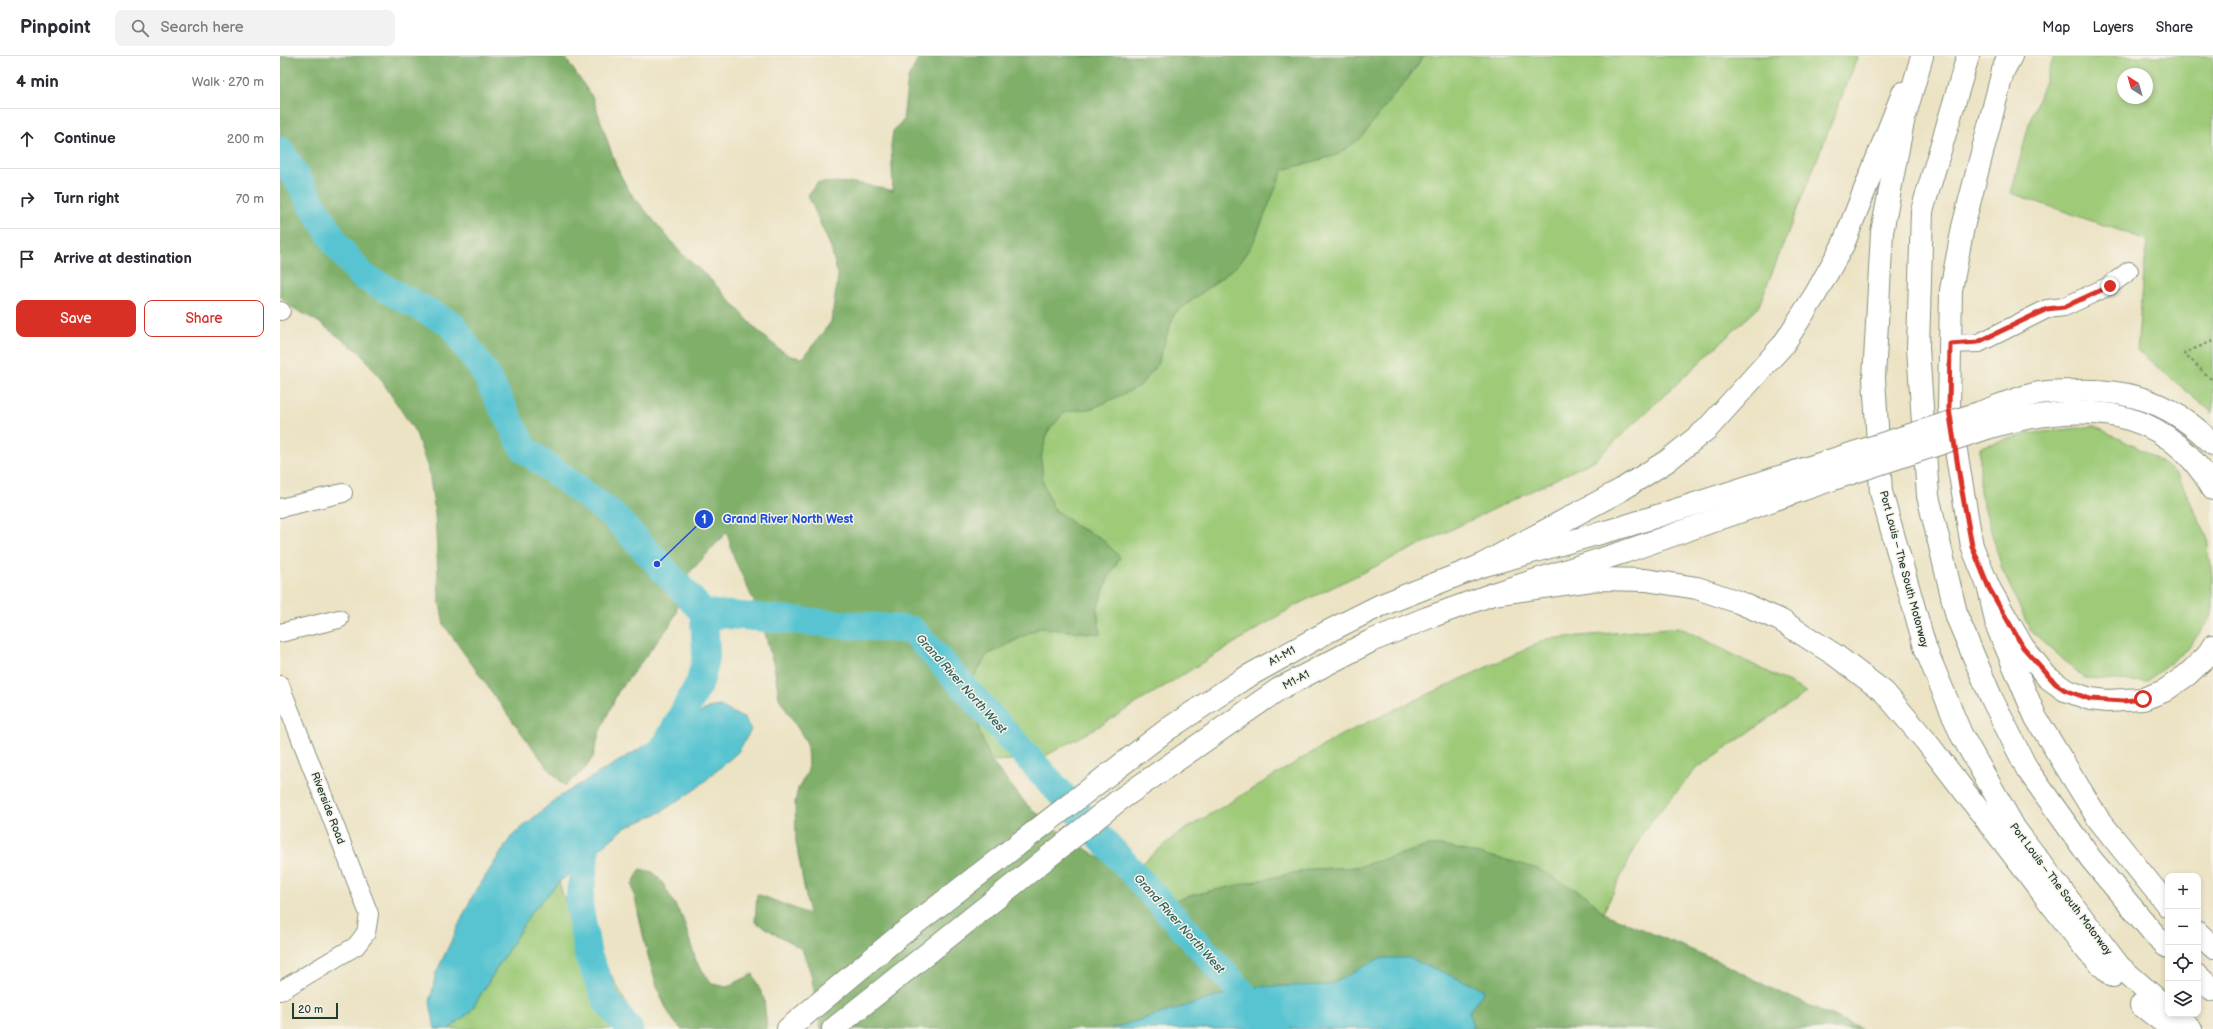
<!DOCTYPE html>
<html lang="en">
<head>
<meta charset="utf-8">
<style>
	:root { --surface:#fff; --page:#f2f2f3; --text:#2b2b33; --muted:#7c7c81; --line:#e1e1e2; --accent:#d93025 }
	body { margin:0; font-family:"Balsamiq Sans",sans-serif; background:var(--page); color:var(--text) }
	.controls { position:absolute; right:12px; bottom:12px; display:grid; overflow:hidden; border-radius:8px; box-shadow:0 2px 6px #0003 }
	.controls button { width:36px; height:36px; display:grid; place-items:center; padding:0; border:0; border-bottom:1px solid var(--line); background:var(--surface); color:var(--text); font:20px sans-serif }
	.compass { position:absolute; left:1837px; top:12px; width:36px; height:36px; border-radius:50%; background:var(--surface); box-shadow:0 2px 6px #0003; rotate:323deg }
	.scale { position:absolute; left:12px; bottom:10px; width:46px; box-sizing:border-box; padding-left:4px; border:2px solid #1f3d34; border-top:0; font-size:11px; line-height:14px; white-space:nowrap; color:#1f3d34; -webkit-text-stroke:3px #f7f3e8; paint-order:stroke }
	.stop { position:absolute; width:12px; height:12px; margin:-9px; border:3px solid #d93025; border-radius:50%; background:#fff }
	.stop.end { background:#d93025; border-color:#fff; box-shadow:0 1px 4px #0008 }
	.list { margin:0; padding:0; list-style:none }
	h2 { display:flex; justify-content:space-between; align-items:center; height:52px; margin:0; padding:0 16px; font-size:17px }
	h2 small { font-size:13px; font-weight:400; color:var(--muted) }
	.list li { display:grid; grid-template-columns:26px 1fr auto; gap:12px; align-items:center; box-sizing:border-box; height:60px; padding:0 16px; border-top:1px solid var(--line) }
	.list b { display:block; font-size:15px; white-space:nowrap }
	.list em { font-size:13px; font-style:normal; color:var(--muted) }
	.actions { display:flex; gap:8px; padding:12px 16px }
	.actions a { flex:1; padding:9px 0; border:1px solid var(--accent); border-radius:8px; text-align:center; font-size:14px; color:var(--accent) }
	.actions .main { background:var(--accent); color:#fff }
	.icon { flex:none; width:22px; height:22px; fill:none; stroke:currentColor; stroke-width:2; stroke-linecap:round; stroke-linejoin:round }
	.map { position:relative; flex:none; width:1933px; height:973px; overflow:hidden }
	header { display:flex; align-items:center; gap:24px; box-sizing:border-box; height:56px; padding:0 20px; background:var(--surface); border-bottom:1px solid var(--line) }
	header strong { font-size:19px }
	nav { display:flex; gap:22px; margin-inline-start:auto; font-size:14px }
	.search { width:280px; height:36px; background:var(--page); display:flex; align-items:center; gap:10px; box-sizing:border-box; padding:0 14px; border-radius:8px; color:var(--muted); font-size:15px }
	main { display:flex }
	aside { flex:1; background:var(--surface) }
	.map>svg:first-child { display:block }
	.green { fill:#9fcb79; stroke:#5f8456; fill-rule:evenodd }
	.forest { fill:#7faf69; stroke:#4f764e }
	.water { fill:#58c4d1; stroke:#3c8082 }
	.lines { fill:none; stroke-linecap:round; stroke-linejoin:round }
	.river { stroke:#58c4d1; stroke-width:28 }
	.minor-casing { stroke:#86907c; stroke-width:20 }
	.primary-casing { stroke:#86907c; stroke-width:24 }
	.trunk-casing { stroke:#86907c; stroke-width:24 }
	.path { stroke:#86907c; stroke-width:2.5; stroke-dasharray:3 3; stroke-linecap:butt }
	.minor { stroke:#fff; stroke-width:18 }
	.primary { stroke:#fff; stroke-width:22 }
	.trunk { stroke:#fff; stroke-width:22 }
	.primary-bridge-casing { stroke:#86907c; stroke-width:24; stroke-linecap:butt }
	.trunk-bridge-casing { stroke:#86907c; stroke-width:24; stroke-linecap:butt }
	.primary-bridge { stroke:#fff; stroke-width:22 }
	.trunk-bridge { stroke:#fff; stroke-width:22 }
	.route { stroke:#d93025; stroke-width:5 }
	.labels { text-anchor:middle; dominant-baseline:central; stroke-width:3; stroke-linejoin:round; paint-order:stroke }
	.street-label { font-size:11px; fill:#1f3d34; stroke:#f7f3e8 }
	.water-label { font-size:12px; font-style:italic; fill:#2d5f5b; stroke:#f7f3e8 }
	.leader { fill:none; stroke:#1d4ed8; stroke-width:1.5 }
	.callout-dot { fill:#1d4ed8; stroke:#f7f3e8; stroke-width:1.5 }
	.mark-label { font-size:12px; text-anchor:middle; font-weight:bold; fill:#fff }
	.callout-label { font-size:12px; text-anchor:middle; font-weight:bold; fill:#1d4ed8; stroke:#f7f3e8; stroke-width:3; stroke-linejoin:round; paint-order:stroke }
</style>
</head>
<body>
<header>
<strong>Pinpoint</strong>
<div class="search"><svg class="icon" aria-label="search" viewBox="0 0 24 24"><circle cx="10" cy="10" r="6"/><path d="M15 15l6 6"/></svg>Search here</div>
<nav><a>Map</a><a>Layers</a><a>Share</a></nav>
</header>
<main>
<aside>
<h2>4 min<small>Walk · 270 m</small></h2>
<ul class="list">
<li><svg class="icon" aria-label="ahead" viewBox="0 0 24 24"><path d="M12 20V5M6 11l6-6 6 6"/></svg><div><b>Continue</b></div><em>200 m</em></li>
<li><svg class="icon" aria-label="right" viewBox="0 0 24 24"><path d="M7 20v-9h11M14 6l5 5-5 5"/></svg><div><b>Turn right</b></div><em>70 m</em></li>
<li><svg class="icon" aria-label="arrive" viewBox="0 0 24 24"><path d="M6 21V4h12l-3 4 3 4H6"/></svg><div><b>Arrive at destination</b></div></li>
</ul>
<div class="actions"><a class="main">Save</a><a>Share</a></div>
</aside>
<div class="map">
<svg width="1933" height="973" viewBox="0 0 1933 973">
	<rect width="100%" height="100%" fill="#f7f3e8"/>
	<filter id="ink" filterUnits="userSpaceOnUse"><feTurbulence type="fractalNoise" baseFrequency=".025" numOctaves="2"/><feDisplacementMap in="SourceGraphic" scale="8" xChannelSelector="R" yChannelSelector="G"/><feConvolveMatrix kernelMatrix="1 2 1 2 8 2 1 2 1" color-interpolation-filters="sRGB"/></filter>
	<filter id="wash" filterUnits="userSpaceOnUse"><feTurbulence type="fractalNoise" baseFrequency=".012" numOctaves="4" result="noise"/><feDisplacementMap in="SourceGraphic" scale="16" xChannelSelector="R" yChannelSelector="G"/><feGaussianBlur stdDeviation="0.9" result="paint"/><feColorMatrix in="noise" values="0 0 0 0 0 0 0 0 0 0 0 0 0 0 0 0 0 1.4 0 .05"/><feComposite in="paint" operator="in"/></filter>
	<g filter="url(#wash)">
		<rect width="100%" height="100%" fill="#ece3c4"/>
		<!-- green -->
		<path class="green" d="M1144 0H1578L1478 252 1315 404 1016 549 823 668 760 703 711 705 700 678 695 650 693 622 707 599 759 572 820 578 817 553 827 525 840 501 821 482 796 471 773 452 763 427 761 401 768 375 785 355 814 352 877 309 894 258 958 209 974 185 1003 113 1057 99 1125 27Z
			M1774 0H1933V357L1857 294 1867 184 1731 137 1749 68ZM1843 18H1867V42H1843Z
			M1814 370 1866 396 1897 418 1927 481 1932 521V559L1908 593 1866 626 1804 622 1750 574 1722 513 1700 436V391L1747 378Z
			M1399 571 1527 636 1416 713 1364 774 1323 857 1307 840 1245 809 1163 790H1148L1078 811 1032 813 917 838 887 846 847 820 896 779 1061 679 1267 583Z
			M279 826 290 861 330 917 360 973H169L190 956 250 858Z"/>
		<!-- forest -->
		<path class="forest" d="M0 0H284L313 42 336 110 349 135 401 197 433 226 477 274 499 293 510 300 523 302 551 266 558 221 551 192 528 139 537 127C564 125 587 127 613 135L611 90 613 75 623 64 628 22 640 0H1144L1080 83 1057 99 1003 114 974 185 958 209 894 258 877 309 860 330 814 352 785 356 768 375 761 401 763 427 773 452 796 470 821 482 840 501 827 525 817 553 820 578 759 572 707 599 693 622 695 650 700 678 711 705 747 749 780 776 887 846 917 838 1032 813 1078 811 1148 790H1163L1231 805 1258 813 1307 840 1323 857 1443 907 1494 934 1583 973H1193L1189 955 1205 934 1100 902 1050 929 969 931 830 973H541L531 918 522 893 475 866 477 838 529 858 516 786 515 746 518 733 528 715 527 687 499 642 495 615 485 577 476 550 454 502 447 476 400 527 396 557 390 569 338 636 320 675 313 701 305 713 285 730 268 712 228 659 164 569 159 542 155 457 149 416 136 377 98 319 81 297 37 265 11 251 0 240Z
			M360 813 373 816 382 826 403 863 416 905 432 928 447 931 473 918 484 943 487 973H401C374 950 361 865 352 829Z"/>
		<!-- water -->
		<path class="water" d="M440 650 465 663 471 674 458 696 417 732 381 756 345 772 279 826 250 858 190 956 169 973H155L150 946 156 917 192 841 231 781 277 742 428 652Z
			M1100 902H1129L1205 934 1189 955 1193 973H830L969 931 1050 929Z"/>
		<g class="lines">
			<!-- river -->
			<path class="river" d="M0 94 56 188 82 220 171 268 205 317 244 393 334 460 424 557 632 574 995 973
				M373 701 386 689 420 626 426 601 424 557
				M313 768 307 786 299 847 308 900 327 946 349 973"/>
		</g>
	</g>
	<g filter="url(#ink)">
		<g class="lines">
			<!-- minor casing -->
			<g class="minor-casing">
				<path id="minor" d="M0 255H1
					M1670 288 1699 287 1767 253 1784 251 1829 230 1849 215
					M0 452 63 437
					M0 577 59 563
					M0 629 89 858 86 877 76 890 0 935"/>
			</g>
			<!-- primary casing -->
			<g class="primary-casing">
				<path id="primary" d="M1731 0 1723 15 1683 171 1671 234 1669 353 1692 490 1709 532 1743 591 1767 621 1785 634 1810 643 1827 645 1863 643 1884 635 1907 619 1927 600 1933 590
					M1707 372C1794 346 1883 344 1933 433
					M508 973 618 881 824 722 888 673 963 623 1049 575 1099 550 1198 511 1341 434 1387 405 1427 373 1503 289 1535 239 1563 189 1623 37
					M553 973 838 745 999 633 1091 585 1147 562 1213 538 1344 496 1553 423"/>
			</g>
			<!-- trunk casing -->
			<g class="trunk-casing">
				<path id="trunk" d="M1642 0 1623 66 1602 176 1594 322 1601 436 1646 594 1681 678 1735 773 1839 910 1888 953
					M1688 0 1642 155 1638 292 1648 440 1677 561 1711 641 1747 713 1811 803 1875 879 1888 891
					M1723 15 1728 0
					M1699 357C1718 350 1739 341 1759 337 1771 335 1784 335 1796 335 1852 333 1893 348 1933 388
					M1198 511 1346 470 1549 405
					M1709 532 1717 570 1756 662 1819 764 1888 850
					M1213 538 1319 523 1366 524 1417 532 1458 546 1500 564 1555 599 1604 636 1645 684 1808 896 1833 920
					M1918 877 1933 891
					M1918 920 1933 934
					M1861 949 1892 973
					M1894 958 1911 973"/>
			</g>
			<!-- path -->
			<path class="path" d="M1933 285 1904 297 1933 325"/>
			<!-- minor -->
			<use href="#minor" class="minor"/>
			<!-- primary -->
			<use href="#primary" class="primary"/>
			<!-- trunk -->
			<use href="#trunk" class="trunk"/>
			<!-- primary-bridge casing -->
			<g class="primary-bridge-casing">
				<path id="primary-bridge" d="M1553 423 1707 372"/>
			</g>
			<!-- trunk-bridge casing -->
			<g class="trunk-bridge-casing">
				<path id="trunk-bridge" d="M1549 405 1699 357"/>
			</g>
			<!-- primary-bridge -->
			<use href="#primary-bridge" class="primary-bridge"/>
			<!-- trunk-bridge -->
			<use href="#trunk-bridge" class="trunk-bridge"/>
		</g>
	</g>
	<g class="lines" filter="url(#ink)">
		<!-- route -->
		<path class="route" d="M1830 230 1784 251 1767 253 1698 286 1670 288 1669 353 1681 430 1692 490 1709 532 1743 591 1776 628 1785 634 1810 643 1844 645 1863 643"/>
	</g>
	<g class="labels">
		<!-- street labels -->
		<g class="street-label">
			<text transform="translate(1624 513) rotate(75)">Port Louis – The South Motorway</text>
			<text transform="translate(1002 600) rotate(-29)">A1-M1</text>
			<text transform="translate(1016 624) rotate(-28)">M1-A1</text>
			<text transform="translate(48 752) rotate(69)">Riverside Road</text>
			<text transform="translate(1781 833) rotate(53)">Port Louis – The South Motorway</text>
		</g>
		<!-- water labels -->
		<g class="water-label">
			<text transform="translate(681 628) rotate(48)">Grand River North West</text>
			<text transform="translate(899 868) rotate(48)">Grand River North West</text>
		</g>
	</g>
	<!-- callouts -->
	<path class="leader" d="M377 508L424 463"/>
	<g class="callout-dot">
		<circle cx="377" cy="508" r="4"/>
		<circle cx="424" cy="463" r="10"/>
	</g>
	<g class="mark-label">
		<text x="424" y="467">1</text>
	</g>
	<g class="callout-label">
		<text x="508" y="467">Grand River North West</text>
	</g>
</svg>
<div class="controls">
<button>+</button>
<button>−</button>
<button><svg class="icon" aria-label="locate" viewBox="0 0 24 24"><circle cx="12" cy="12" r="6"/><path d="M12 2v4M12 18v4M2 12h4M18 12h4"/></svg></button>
<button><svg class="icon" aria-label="layers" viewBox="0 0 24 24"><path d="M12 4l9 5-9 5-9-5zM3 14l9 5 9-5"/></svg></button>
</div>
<svg class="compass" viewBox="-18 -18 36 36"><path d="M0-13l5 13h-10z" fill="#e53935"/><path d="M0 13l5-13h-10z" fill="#7c7c81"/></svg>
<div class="scale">20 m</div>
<div class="stop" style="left:1863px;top:643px"></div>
<div class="stop end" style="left:1830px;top:230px"></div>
</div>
</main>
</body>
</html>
